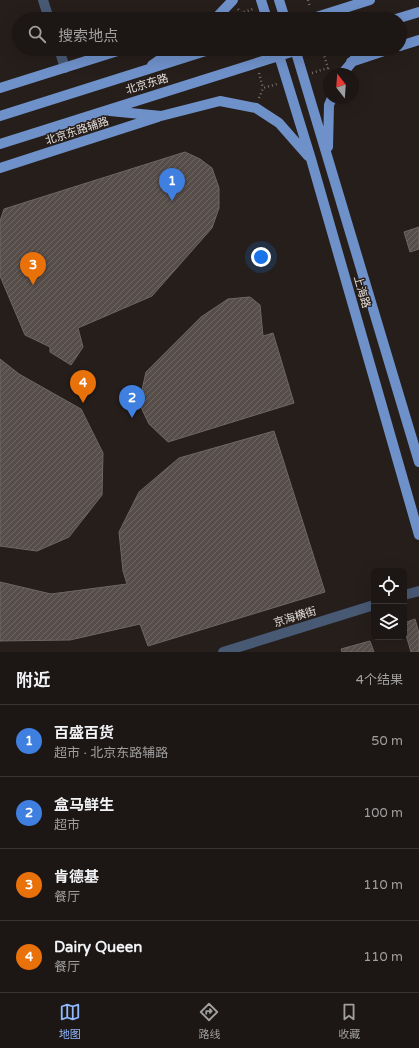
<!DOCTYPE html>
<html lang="zh">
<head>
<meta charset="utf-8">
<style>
	:root { --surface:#1c1614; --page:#292322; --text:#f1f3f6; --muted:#a09fa0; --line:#3a3534; --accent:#90b8fd }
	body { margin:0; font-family:"Varela Round","Noto Sans SC",sans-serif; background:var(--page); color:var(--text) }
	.controls { position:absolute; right:12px; bottom:12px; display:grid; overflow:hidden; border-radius:6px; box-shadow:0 4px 16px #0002 }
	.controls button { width:36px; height:36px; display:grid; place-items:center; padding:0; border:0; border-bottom:1px solid var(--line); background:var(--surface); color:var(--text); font:20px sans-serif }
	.compass { position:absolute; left:323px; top:68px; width:36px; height:36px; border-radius:50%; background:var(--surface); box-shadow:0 4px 16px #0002; rotate:343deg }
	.you { position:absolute; left:261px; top:257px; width:14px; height:14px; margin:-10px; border:3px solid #fff; border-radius:50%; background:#1a73e8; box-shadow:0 0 0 6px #1a73e833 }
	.badge { display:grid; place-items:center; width:26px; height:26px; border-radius:50%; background:var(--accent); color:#fff; font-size:13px; font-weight:700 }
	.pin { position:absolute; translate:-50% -33px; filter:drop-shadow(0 1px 2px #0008) }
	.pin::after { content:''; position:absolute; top:21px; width:14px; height:12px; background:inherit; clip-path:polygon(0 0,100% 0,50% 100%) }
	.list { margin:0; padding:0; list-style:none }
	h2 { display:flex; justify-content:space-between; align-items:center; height:52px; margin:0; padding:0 16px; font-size:17px }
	h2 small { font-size:13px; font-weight:400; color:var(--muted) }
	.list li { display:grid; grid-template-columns:26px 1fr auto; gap:12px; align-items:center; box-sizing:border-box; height:72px; padding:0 16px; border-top:1px solid var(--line) }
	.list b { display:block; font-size:15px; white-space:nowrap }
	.list p { margin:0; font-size:13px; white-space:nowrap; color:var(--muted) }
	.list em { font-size:13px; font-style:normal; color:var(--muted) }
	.icon { flex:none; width:22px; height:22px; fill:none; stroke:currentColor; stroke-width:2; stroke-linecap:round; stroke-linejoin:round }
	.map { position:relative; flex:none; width:419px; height:652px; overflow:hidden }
	.search { position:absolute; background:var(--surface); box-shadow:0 4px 16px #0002; left:12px; right:12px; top:12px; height:44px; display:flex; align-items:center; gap:10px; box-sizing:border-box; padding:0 14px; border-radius:22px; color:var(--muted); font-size:15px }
	.sheet { height:340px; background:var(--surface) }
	nav { display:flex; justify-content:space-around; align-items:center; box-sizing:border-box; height:56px; border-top:1px solid var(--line); background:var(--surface); font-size:11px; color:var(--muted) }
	nav a { display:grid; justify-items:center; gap:2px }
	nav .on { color:var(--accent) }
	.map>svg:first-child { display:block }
	.building { fill:url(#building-hatch); stroke:#6f6661 }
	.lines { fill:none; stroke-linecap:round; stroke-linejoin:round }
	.path { stroke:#77706c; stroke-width:2.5; stroke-dasharray:1 3; stroke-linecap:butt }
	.minor { stroke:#485974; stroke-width:10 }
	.major { stroke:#6f91ca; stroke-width:10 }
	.labels { text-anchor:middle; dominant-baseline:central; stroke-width:3; stroke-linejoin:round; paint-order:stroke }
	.street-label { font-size:11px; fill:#e4dfdc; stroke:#261e1a }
</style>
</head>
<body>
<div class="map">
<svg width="419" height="652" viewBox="0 0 419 652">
	<defs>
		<pattern id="building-hatch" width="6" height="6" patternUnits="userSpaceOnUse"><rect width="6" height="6" fill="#574e4a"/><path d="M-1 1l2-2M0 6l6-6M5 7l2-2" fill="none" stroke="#6f6764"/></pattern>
	</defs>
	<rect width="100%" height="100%" fill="#261e1a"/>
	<!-- building -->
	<path class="building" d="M185 152 200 159 212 168 219 188V208L212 228 152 296 78 328 83 347 71 365 50 352V347L25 335 0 276V221L4 209Z
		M419 227V249L410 252 404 232Z
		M250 297 260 305 263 336 273 333 294 403 168 442 149 424 139 403 146 372 201 317 228 299Z
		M0 359 19 374 81 409 103 453 102 495 69 537 37 551 0 546Z
		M274 431 325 592 148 646 140 624 70 640 0 641V582L51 594 127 584 123 571 119 532 139 492 179 458Z
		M415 619 419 633V652H411L404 628V623Z
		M370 641 374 652H342L341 649Z"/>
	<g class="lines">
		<!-- path -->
		<path class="path" d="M308 0 310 7
			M238 9 241 13 253 9
			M241 13 243 19
			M259 73 263 88
			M312 73 328 68 322 49
			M259 98 263 88 277 84"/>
		<!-- minor -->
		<path class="minor" d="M43 0 49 19
			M59 49 65 68
			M404 595 419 591
			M223 652 374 605"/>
		<!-- major -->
		<path class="major" d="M261 0 267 19
			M279 0 285 19
			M215 19 233 0
			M310 19 370 0
			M396 19 419 12
			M400 46 419 40
			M277 49 311 159 419 535
			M295 49 419 462
			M351 62 390 49
			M152 65 175 49
			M342 74 363 49
			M0 88 124 49
			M110 111 161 116 220 101 256 108 279 123 308 156
			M0 116 212 49
			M0 144 301 49
			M328 147 329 105 332 98
			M0 168 158 117"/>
	</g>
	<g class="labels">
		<!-- street labels -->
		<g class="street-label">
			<text transform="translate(147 84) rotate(-17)">北京东路</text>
			<text transform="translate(77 131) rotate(-18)">北京东路辅路</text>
			<text transform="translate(362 292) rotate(74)">上海路</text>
			<text transform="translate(295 617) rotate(-17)">京海横街</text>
		</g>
	</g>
</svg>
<div class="controls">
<button><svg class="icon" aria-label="locate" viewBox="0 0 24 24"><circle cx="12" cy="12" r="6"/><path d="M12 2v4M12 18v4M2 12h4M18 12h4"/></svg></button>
<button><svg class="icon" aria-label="layers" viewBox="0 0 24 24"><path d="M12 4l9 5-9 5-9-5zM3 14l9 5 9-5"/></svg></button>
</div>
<svg class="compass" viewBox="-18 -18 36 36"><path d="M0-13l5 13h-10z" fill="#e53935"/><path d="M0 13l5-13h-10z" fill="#a09fa0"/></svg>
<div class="you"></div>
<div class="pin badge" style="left:172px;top:201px;background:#3f7fe0">1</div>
<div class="pin badge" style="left:132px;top:418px;background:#3f7fe0">2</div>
<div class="pin badge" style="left:33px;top:285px;background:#e8710a">3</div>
<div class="pin badge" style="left:83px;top:403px;background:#e8710a">4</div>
<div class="search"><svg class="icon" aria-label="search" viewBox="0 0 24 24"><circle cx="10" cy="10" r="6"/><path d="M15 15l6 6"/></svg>搜索地点</div>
</div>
<section class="sheet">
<h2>附近<small>4个结果</small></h2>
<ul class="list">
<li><span class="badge" style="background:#3f7fe0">1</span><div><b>百盛百货</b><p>超市 · 北京东路辅路</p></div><em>50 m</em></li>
<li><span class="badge" style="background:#3f7fe0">2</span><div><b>盒马鲜生</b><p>超市</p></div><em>100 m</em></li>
<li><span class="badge" style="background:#e8710a">3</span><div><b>肯德基</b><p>餐厅</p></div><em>110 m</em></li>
<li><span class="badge" style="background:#e8710a">4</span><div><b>Dairy Queen</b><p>餐厅</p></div><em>110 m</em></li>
</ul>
</section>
<nav>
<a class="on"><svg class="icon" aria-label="map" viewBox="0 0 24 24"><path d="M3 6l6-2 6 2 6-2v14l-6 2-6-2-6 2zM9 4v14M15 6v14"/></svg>地图</a>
<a><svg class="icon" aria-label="directions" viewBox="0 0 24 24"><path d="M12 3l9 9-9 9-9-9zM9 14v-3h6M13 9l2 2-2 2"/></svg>路线</a>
<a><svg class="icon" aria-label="saved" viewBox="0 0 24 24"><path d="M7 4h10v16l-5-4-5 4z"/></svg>收藏</a>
</nav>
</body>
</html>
